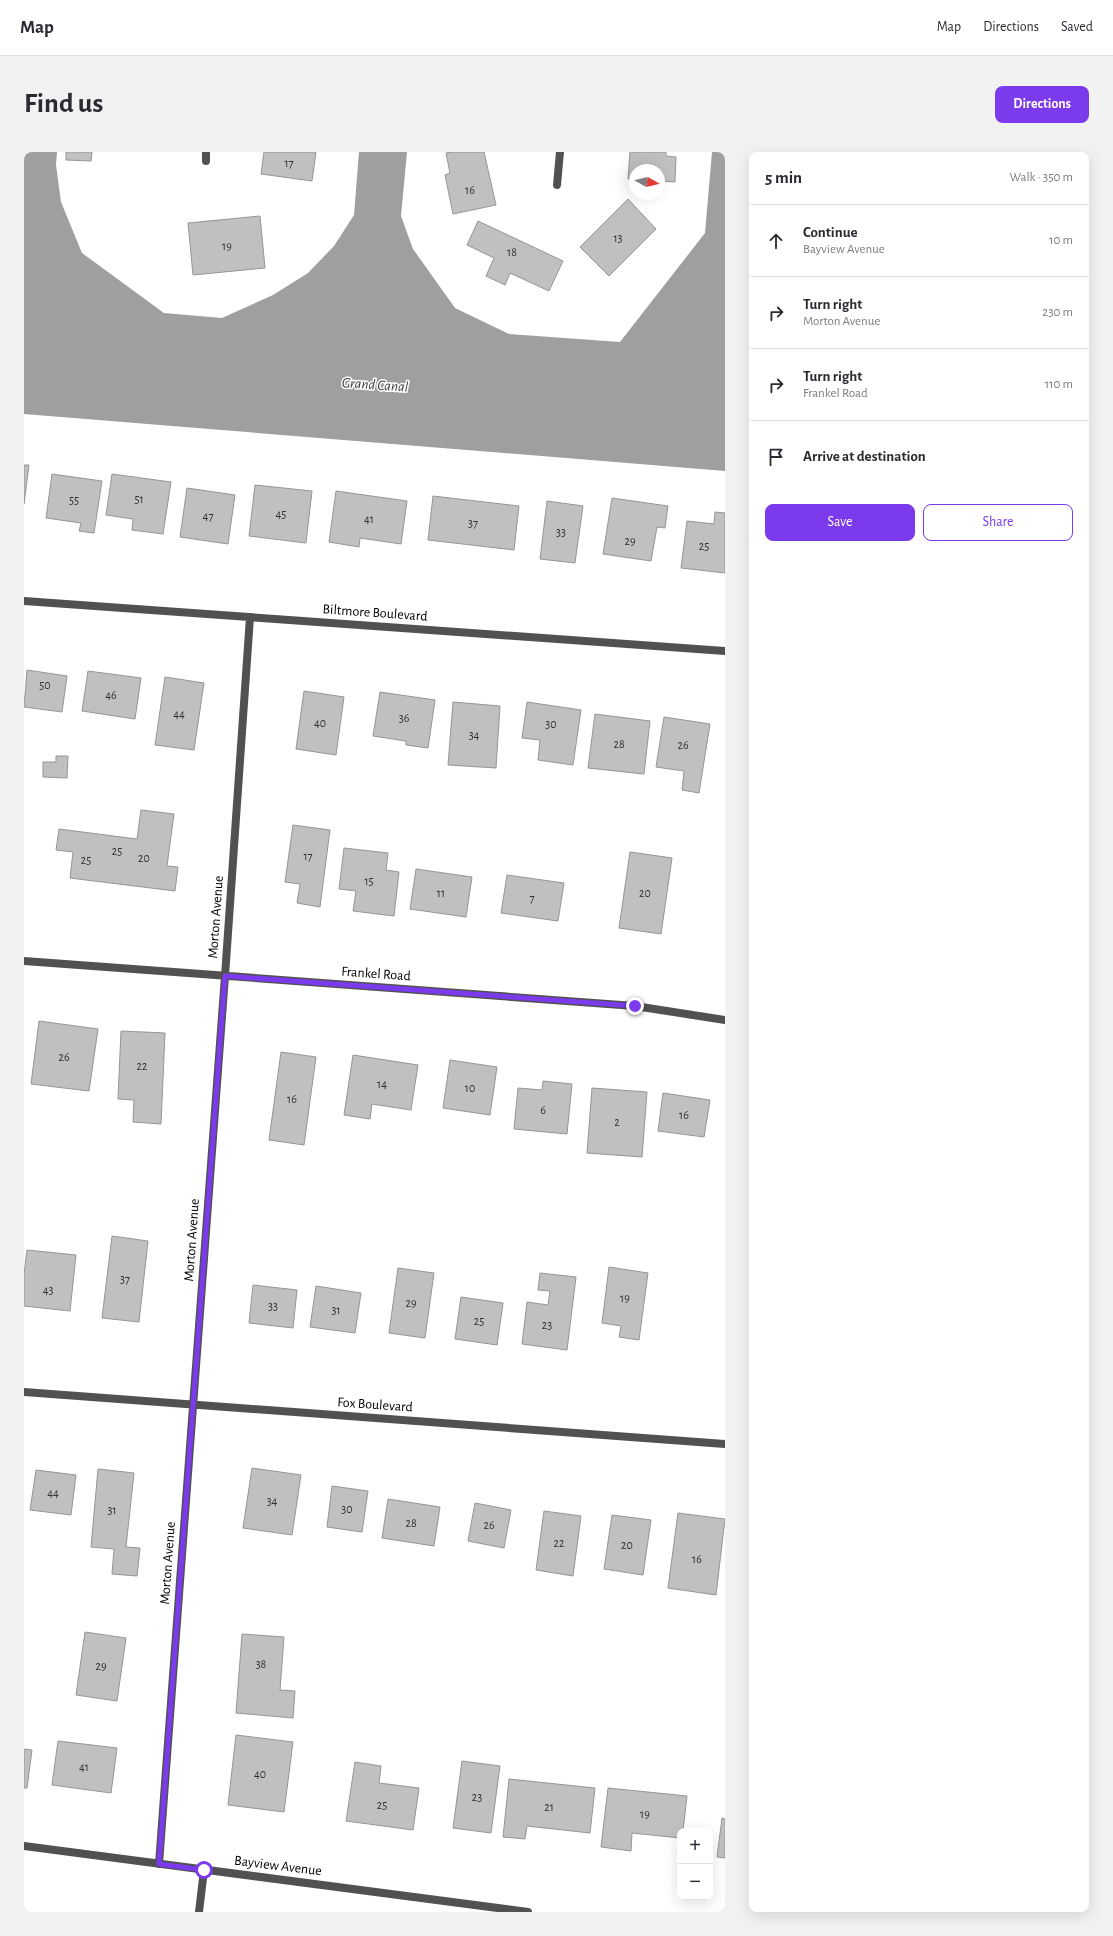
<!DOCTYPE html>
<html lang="en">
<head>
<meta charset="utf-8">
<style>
	:root { --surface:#fff; --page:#f2f2f3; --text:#2b2b33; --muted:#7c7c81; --line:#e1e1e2; --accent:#7c3aed }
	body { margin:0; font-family:"Alegreya Sans",sans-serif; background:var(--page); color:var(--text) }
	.controls { position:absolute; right:12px; bottom:12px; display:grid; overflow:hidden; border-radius:8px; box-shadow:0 4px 16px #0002 }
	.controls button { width:36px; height:36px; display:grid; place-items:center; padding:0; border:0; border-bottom:1px solid var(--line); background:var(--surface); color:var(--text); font:20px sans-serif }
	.compass { position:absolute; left:605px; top:12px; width:36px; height:36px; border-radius:50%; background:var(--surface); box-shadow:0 4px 16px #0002; rotate:98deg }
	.stop { position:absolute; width:12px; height:12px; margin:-9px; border:3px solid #7c3aed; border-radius:50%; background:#fff }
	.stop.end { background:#7c3aed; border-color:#fff; box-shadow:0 1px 4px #0008 }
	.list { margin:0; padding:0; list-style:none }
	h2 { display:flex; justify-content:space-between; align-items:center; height:52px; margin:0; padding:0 16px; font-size:17px }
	h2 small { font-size:13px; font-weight:400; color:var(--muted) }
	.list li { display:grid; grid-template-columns:26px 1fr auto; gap:12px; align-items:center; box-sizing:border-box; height:72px; padding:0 16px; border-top:1px solid var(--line) }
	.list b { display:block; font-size:15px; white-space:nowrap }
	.list p { margin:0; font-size:13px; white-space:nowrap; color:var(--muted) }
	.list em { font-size:13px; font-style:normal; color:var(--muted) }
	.actions { display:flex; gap:8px; padding:12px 16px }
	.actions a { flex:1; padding:9px 0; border:1px solid var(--accent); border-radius:8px; text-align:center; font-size:14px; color:var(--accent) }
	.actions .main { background:var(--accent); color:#fff }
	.icon { flex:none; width:22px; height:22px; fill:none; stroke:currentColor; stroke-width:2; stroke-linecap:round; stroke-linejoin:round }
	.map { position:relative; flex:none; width:701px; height:1760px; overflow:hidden; border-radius:8px }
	header { display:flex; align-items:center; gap:24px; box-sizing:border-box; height:56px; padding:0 20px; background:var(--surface); border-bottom:1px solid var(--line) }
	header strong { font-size:19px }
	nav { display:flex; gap:22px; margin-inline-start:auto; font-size:14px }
	.intro { display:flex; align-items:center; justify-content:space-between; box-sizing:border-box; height:96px; padding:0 24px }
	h1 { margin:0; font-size:28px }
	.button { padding:10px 18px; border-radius:8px; background:var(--accent); color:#fff; font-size:14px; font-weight:700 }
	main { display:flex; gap:24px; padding:0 24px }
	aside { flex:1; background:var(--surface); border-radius:8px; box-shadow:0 4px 16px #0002 }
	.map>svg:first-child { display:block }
	.water { fill:#9f9f9f }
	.building { fill:#c0c0c0; stroke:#959595 }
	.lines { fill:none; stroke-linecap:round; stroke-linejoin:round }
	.street { stroke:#515151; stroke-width:8 }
	.route { stroke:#7c3aed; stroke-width:5 }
	.labels { text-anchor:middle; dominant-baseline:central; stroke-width:3; stroke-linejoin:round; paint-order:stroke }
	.number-label { font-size:12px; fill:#303030 }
	.street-label { font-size:14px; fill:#000; stroke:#fff }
	.water-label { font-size:15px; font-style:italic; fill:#404040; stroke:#fff }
</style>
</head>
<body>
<header>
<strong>Map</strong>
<nav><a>Map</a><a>Directions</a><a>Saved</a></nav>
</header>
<div class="intro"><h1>Find us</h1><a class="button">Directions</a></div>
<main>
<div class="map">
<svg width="701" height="1760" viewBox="0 0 701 1760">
	<rect width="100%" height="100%" fill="#fff"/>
	<!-- water -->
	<path class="water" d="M0 0H33L32 13 37 50 58 101 140 161 198 166 249 143 284 121 310 94 330 63 335 0H383L377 64 389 97 431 156 485 182 596 190 681 81 688 0H701V319L0 262Z"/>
	<!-- building -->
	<path class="building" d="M42 0H68L67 9 42 8Z
		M240 0H292L288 29 237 22Z
		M428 0H460L472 53 429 62 421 23 426 21 422 1Z
		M606 0H642V4L652 5 651 30 635 29V18H611V27H604Z
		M604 47 632 77 585 124 556 95Z
		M236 64 241 116 169 123 164 71Z
		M454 69 539 109 525 139 486 121 481 133 462 124 470 106 443 93Z
		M0 313H5L0 352Z
		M28 322 78 329 70 381 55 379 57 371 22 366Z
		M88 322 147 330 139 382 108 378 109 367 82 363Z
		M231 333 288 339 282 391 225 384Z
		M163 336 211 343 204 392 156 385Z
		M312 339 383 349 377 392 336 386 335 395 305 390Z
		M409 344 495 354 490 398 404 388Z
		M588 346 644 354 641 376 633 375 627 409 579 402Z
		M523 349 559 354 551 411 516 407Z
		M691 360 701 361V421L657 416 663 369 690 372Z
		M3 518 43 524 38 560 0 555Z
		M64 519 117 526 111 567 58 559Z
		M141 525 180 531 170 598 131 593Z
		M280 539 320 545 312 603 272 597Z
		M356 540 411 548 404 596 382 593V589L349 584Z
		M429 550 476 554 472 616 424 613Z
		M503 550 557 558 549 613 514 608 516 588 498 586Z
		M571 562 626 569 620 622 564 616Z
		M640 565 686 572 675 641 658 638 660 619 632 615Z
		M32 604H44L43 626 19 625V610H32Z
		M117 658 150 662 143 714 154 715 151 739 46 726 49 700 32 698 35 677 113 687Z
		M269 673 306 678 296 755 273 751 276 732 261 730Z
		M320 696 364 701 362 718 375 720 370 764 329 759 332 739 315 737Z
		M606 700 648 706 637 782 595 776Z
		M392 717 448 725 442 765 386 757Z
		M483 723 540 731 534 769 477 761Z
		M15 869 74 877 65 939 7 932Z
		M97 879 141 881 137 972 109 970 110 948 94 947Z
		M257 900 292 905 280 993 245 988Z
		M329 903 394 913 387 958 348 952 346 967 320 963Z
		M426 908 473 915 466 963 419 956Z
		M519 929 548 932 543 982 490 977 494 936 518 938Z
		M568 936 623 940 618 1005 563 1001Z
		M639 941 686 948 680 985 634 979Z
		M88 1084 124 1089 115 1170 78 1166Z
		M3 1098 52 1103 46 1159 0 1154V1122Z
		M585 1115 624 1121 615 1188 595 1185 597 1174 578 1171Z
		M374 1116 410 1121 401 1186 365 1181Z
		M516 1121 552 1125 543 1198 498 1192 503 1150 524 1153 526 1139 514 1138Z
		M229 1133 273 1138 269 1176 225 1171Z
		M292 1134 337 1141 331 1181 286 1175Z
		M437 1145 479 1151 473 1193 431 1187Z
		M228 1316 277 1323 268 1383 219 1376Z
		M74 1317 110 1321 102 1395 116 1396 113 1424 88 1422 90 1397 67 1395Z
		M12 1318 52 1323 47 1363 6 1358Z
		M308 1334 344 1339 338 1380 303 1375Z
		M364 1347 416 1355 410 1394 358 1386Z
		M451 1351 487 1358 480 1396 444 1389Z
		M520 1359 557 1364 549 1424 512 1418Z
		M654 1361 701 1367 692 1443 644 1436Z
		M588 1363 627 1368 619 1423 580 1417Z
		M61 1480 102 1486 93 1549 52 1543Z
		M218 1482 260 1485 256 1538 271 1539 269 1566 212 1561Z
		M212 1583 269 1590 260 1660 204 1653Z
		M34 1589 93 1596 87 1641 28 1633Z
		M0 1597 8 1598 3 1636H0Z
		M438 1609 476 1614 467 1681 429 1676Z
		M331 1610 357 1614 355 1631 395 1636 389 1678 322 1669Z
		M485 1627 571 1636 566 1681 503 1674 501 1687 479 1685Z
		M584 1636 663 1644 659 1679H656V1686L608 1681 607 1699 577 1695Z
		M698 1666 701 1667V1706L693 1705Z"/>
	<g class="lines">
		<!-- street -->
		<path class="street" d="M182 9V0
			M533 33 536 0
			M0 449 701 499
			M0 809 611 854 701 868
			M0 1240 701 1292
			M0 1694 504 1760
			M135 1712 201 824 226 465
			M175 1760 180 1718"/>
	</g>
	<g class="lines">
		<!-- route -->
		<path class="route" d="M180 1718 135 1712 201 824 611 854"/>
	</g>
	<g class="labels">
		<!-- number labels -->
		<g class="number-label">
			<text x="265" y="11">17</text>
			<text x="446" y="38">16</text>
			<text x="594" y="86">13</text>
			<text x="203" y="94">19</text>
			<text x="488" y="100">18</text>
			<text x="115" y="347">51</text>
			<text x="50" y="348">55</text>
			<text x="257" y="362">45</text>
			<text x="184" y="364">47</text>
			<text x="345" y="367">41</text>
			<text x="449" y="371">37</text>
			<text x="537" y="380">33</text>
			<text x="606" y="389">29</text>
			<text x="680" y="394">25</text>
			<text x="21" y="533">50</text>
			<text x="87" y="543">46</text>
			<text x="155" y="562">44</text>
			<text x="380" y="566">36</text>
			<text x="296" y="571">40</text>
			<text x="527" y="572">30</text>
			<text x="450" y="583">34</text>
			<text x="595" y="592">28</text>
			<text x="659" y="593">26</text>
			<text x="93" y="699">25</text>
			<text x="284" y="704">17</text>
			<text x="120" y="706">20</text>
			<text x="62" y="708">25</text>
			<text x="345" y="729">15</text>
			<text x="417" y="741">11</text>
			<text x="621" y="741">20</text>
			<text x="508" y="746">7</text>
			<text x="40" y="905">26</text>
			<text x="118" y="914">22</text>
			<text x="358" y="932">14</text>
			<text x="446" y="936">10</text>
			<text x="268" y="947">16</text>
			<text x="519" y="958">6</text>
			<text x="660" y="963">16</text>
			<text x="593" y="970">2</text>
			<text x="101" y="1127">37</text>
			<text x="24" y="1138">43</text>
			<text x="601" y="1146">19</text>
			<text x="387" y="1151">29</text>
			<text x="249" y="1154">33</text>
			<text x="312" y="1158">31</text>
			<text x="455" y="1169">25</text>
			<text x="523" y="1173">23</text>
			<text x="29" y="1341">44</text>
			<text x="248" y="1349">34</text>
			<text x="323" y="1357">30</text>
			<text x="88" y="1358">31</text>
			<text x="387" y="1371">28</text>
			<text x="465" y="1373">26</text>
			<text x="535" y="1391">22</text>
			<text x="603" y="1393">20</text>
			<text x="673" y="1407">16</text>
			<text x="237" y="1512">38</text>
			<text x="77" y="1514">29</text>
			<text x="60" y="1615">41</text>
			<text x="236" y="1622">40</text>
			<text x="453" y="1645">23</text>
			<text x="358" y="1653">25</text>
			<text x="525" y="1655">21</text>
			<text x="621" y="1662">19</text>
		</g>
		<!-- street labels -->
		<g class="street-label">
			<text transform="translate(351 461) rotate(4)">Biltmore Boulevard</text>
			<text transform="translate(192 765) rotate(-86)">Morton Avenue</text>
			<text transform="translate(352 822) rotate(4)">Frankel Road</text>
			<text transform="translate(168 1088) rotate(-86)">Morton Avenue</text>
			<text transform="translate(351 1253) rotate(4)">Fox Boulevard</text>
			<text transform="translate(144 1411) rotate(-86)">Morton Avenue</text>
			<text transform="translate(254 1714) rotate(7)">Bayview Avenue</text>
		</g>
		<!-- water labels -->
		<g class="water-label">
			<text transform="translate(351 233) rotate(4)">Grand Canal</text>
		</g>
	</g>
</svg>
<div class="controls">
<button>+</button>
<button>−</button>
</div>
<svg class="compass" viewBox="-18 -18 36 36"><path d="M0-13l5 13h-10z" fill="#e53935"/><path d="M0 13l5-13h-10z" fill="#7c7c81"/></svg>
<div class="stop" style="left:180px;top:1718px"></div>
<div class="stop end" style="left:611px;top:854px"></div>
</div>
<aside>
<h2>5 min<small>Walk · 350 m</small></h2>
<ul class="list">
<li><svg class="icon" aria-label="ahead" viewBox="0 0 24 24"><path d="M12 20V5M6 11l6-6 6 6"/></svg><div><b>Continue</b><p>Bayview Avenue</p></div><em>10 m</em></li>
<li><svg class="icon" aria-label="right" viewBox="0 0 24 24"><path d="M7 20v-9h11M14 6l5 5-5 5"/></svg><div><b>Turn right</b><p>Morton Avenue</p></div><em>230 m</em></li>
<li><svg class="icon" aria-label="right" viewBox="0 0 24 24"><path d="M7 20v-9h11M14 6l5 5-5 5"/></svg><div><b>Turn right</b><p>Frankel Road</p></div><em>110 m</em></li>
<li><svg class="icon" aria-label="arrive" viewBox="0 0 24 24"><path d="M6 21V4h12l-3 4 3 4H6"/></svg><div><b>Arrive at destination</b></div></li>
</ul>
<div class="actions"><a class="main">Save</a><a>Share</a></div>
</aside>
</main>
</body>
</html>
